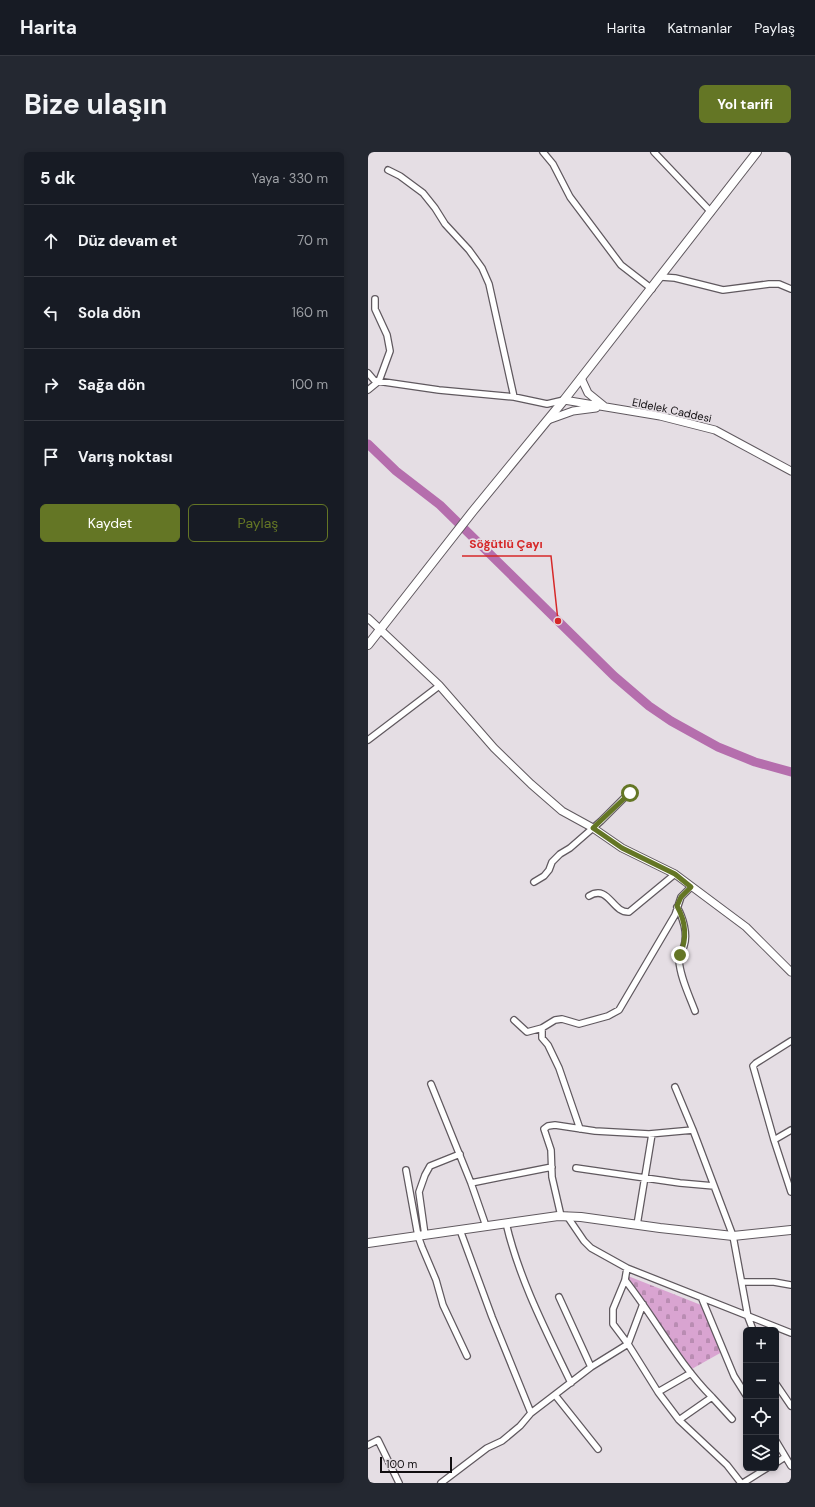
<!DOCTYPE html>
<html lang="tr">
<head>
<meta charset="utf-8">
<style>
	:root { --surface:#171b24; --page:#242831; --text:#f1f3f6; --muted:#9ea1a6; --line:#363941; --accent:#647625 }
	body { margin:0; font-family:"DM Sans",sans-serif; background:var(--page); color:var(--text) }
	.controls { position:absolute; right:12px; bottom:12px; display:grid; overflow:hidden; border-radius:6px; box-shadow:0 2px 6px #0003 }
	.controls button { width:36px; height:36px; display:grid; place-items:center; padding:0; border:0; border-bottom:1px solid var(--line); background:var(--surface); color:var(--text); font:20px sans-serif }
	.scale { position:absolute; left:12px; bottom:10px; width:72px; box-sizing:border-box; padding-left:4px; border:2px solid #100d0f; border-top:0; font-size:11px; line-height:14px; white-space:nowrap; color:#100d0f; -webkit-text-stroke:3px #e5dee4; paint-order:stroke }
	.stop { position:absolute; width:12px; height:12px; margin:-9px; border:3px solid #647625; border-radius:50%; background:#fff }
	.stop.end { background:#647625; border-color:#fff; box-shadow:0 1px 4px #0008 }
	.list { margin:0; padding:0; list-style:none }
	h2 { display:flex; justify-content:space-between; align-items:center; height:52px; margin:0; padding:0 16px; font-size:17px }
	h2 small { font-size:13px; font-weight:400; color:var(--muted) }
	.list li { display:grid; grid-template-columns:26px 1fr auto; gap:12px; align-items:center; box-sizing:border-box; height:72px; padding:0 16px; border-top:1px solid var(--line) }
	.list b { display:block; font-size:15px; white-space:nowrap }
	.list em { font-size:13px; font-style:normal; color:var(--muted) }
	.actions { display:flex; gap:8px; padding:12px 16px }
	.actions a { flex:1; padding:9px 0; border:1px solid var(--accent); border-radius:6px; text-align:center; font-size:14px; color:var(--accent) }
	.actions .main { background:var(--accent); color:#fff }
	.icon { flex:none; width:22px; height:22px; fill:none; stroke:currentColor; stroke-width:2; stroke-linecap:round; stroke-linejoin:round }
	.map { position:relative; flex:none; width:423px; height:1331px; overflow:hidden; border-radius:6px }
	header { display:flex; align-items:center; gap:24px; box-sizing:border-box; height:56px; padding:0 20px; background:var(--surface); border-bottom:1px solid var(--line) }
	header strong { font-size:19px }
	nav { display:flex; gap:22px; margin-inline-start:auto; font-size:14px }
	.intro { display:flex; align-items:center; justify-content:space-between; box-sizing:border-box; height:96px; padding:0 24px }
	h1 { margin:0; font-size:28px }
	.button { padding:10px 18px; border-radius:6px; background:var(--accent); color:#fff; font-size:14px; font-weight:700 }
	main { display:flex; gap:24px; padding:0 24px }
	aside { flex:1; background:var(--surface); border-radius:6px; box-shadow:0 2px 6px #0003 }
	.map>svg:first-child { display:block }
	.cemetery { fill:url(#cemetery-stones) }
	.lines { fill:none; stroke-linecap:round; stroke-linejoin:round }
	.river { stroke:#b56ead; stroke-width:9 }
	.minor-casing { stroke:#60595f; stroke-width:8 }
	.tertiary-casing { stroke:#60595f; stroke-width:9 }
	.secondary-casing { stroke:#60595f; stroke-width:10 }
	.minor { stroke:#fff; stroke-width:5.5 }
	.tertiary { stroke:#fff; stroke-width:7 }
	.secondary { stroke:#fff; stroke-width:8 }
	.route { stroke:#647625; stroke-width:5 }
	.labels { text-anchor:middle; dominant-baseline:central; stroke-width:3.5; stroke-linejoin:round; paint-order:stroke }
	.street-label { font-size:11px; fill:#100d0f; stroke:#e5dee4 }
	.leader { fill:none; stroke:#d62828; stroke-width:1.5 }
	.callout-dot { fill:#d62828; stroke:#e5dee4; stroke-width:1.5 }
	.callout-label { font-size:12px; text-anchor:middle; font-weight:bold; fill:#d62828; stroke:#e5dee4; stroke-width:3.5; stroke-linejoin:round; paint-order:stroke }
</style>
</head>
<body>
<header>
<strong>Harita</strong>
<nav><a>Harita</a><a>Katmanlar</a><a>Paylaş</a></nav>
</header>
<div class="intro"><h1>Bize ulaşın</h1><a class="button">Yol tarifi</a></div>
<main>
<aside>
<h2>5 dk<small>Yaya · 330 m</small></h2>
<ul class="list">
<li><svg class="icon" aria-label="ahead" viewBox="0 0 24 24"><path d="M12 20V5M6 11l6-6 6 6"/></svg><div><b>Düz devam et</b></div><em>70 m</em></li>
<li><svg class="icon" aria-label="left" viewBox="0 0 24 24"><path d="M17 20v-9H6M10 6l-5 5 5 5"/></svg><div><b>Sola dön</b></div><em>160 m</em></li>
<li><svg class="icon" aria-label="right" viewBox="0 0 24 24"><path d="M7 20v-9h11M14 6l5 5-5 5"/></svg><div><b>Sağa dön</b></div><em>100 m</em></li>
<li><svg class="icon" aria-label="arrive" viewBox="0 0 24 24"><path d="M6 21V4h12l-3 4 3 4H6"/></svg><div><b>Varış noktası</b></div></li>
</ul>
<div class="actions"><a class="main">Kaydet</a><a>Paylaş</a></div>
</aside>
<div class="map">
<svg width="423" height="1331" viewBox="0 0 423 1331">
	<defs>
		<pattern id="cemetery-stones" width="16" height="16" patternUnits="userSpaceOnUse"><rect width="16" height="16" fill="#d9a4d1"/><path d="M2 7V4a2 2 0 0 1 4 0v3zM10 15v-3a2 2 0 0 1 4 0v3z" fill="#b98cb2"/></pattern>
	</defs>
	<rect width="100%" height="100%" fill="#e5dee4"/>
	<!-- cemetery -->
	<path class="cemetery" d="M260 1124 333 1153 354 1200 322 1218 259 1125Z"/>
	<g class="lines">
		<!-- river -->
		<path class="river" d="M0 292 28 319 72 353 246 524 281 554 303 569 350 595 387 610 423 620"/>
		<!-- minor casing -->
		<g class="minor-casing">
			<path id="minor" d="M175 0 185 12 202 45 253 113 284 137
				M286 0 343 60
				M20 18 32 24 55 41 67 56 77 72 101 98 114 116 121 132 146 245
				M293 125 307 126 355 138 401 132H411L423 137
				M0 221 6 228 9 229 71 238 146 245 179 252 196 248
				M0 238 11 229 22 199 19 183 7 157V147
				M0 588 71 534
				M166 730 176 724 181 718 184 710 192 702 202 696 233 669 261 641
				M221 744C241 732 244 761 261 760L307 722
				M309 755C315 765 320 782 316 794 314 799 311 803 311 808 312 825 321 843 327 859
				M146 868 159 880 174 876 187 868 194 867 211 872 240 864 251 858 307 763 313 745 323 735
				M174 876V886L180 893 191 916 212 977
				M423 889 388 911 385 914 406 988 423 1040
				M63 932 103 1031 118 1074
				M307 935 325 978 365 1084 380 1165 385 1178
				M406 988 423 978
				M208 1016 312 1031 346 1034
				M38 1018 50 1084 54 1095 68 1128 75 1153 99 1204
				M103 1031 184 1015
				M193 1064 184 1025 183 998 176 977 180 974 187 973 227 979 281 982 325 978
				M199 1064 216 1089 223 1096 259 1116 423 1181
				M138 1071C151 1127 178 1179 203 1231
				M269 1073 284 982
				M92 1078 124 1165 163 1261
				M57 1083 51 1040 57 1023 62 1014 92 1002
				M259 1116 257 1128 245 1157V1172L260 1192 290 1240 311 1268 359 1313 373 1331
				M257 1128C287 1166 310 1211 344 1245L311 1268
				M374 1130H406L423 1133
				M191 1145 223 1215
				M334 1147 366 1224 378 1243
				M408 1232 423 1254
				M290 1240 323 1221
				M187 1243 230 1297
				M344 1245 364 1267
				M408 1289 423 1314
				M0 1293 10 1288 31 1331
				M408 1311 417 1305
				M73 1331 119 1296 134 1289 152 1274 163 1261 223 1215 260 1192 275 1152
				M375 1331 399 1316"/>
		</g>
		<!-- tertiary casing -->
		<g class="tertiary-casing">
			<path id="tertiary" d="M213 226 220 241 236 254
				M196 248 292 264 347 278 423 319
				M180 268 205 259 228 256
				M0 466 71 533 126 596 163 632 194 659 225 676 254 696 307 722 378 775 423 820"/>
		</g>
		<!-- secondary casing -->
		<g class="secondary-casing">
			<path id="secondary" d="M0 493 105 359 196 248 389 0
				M0 1091 190 1064 213 1065 292 1076 365 1084 423 1078"/>
		</g>
		<!-- minor -->
		<use href="#minor" class="minor"/>
		<!-- tertiary -->
		<use href="#tertiary" class="tertiary"/>
		<!-- secondary -->
		<use href="#secondary" class="secondary"/>
	</g>
	<g class="lines">
		<!-- route -->
		<path class="route" d="M262 641 225 676 254 696 307 722 323 735 313 745 309 754C318 770 319 787 312 803"/>
	</g>
	<g class="labels">
		<!-- street labels -->
		<g class="street-label">
			<text transform="translate(304 258) rotate(12)">Eldelek Caddesi</text>
		</g>
	</g>
	<!-- callouts -->
	<path class="leader" d="M190 469L183 404H94"/>
	<circle class="callout-dot" cx="190" cy="469" r="4"/>
	<g class="callout-label">
		<text x="138" y="396">Söğütlü Çayı</text>
	</g>
</svg>
<div class="controls">
<button>+</button>
<button>−</button>
<button><svg class="icon" aria-label="locate" viewBox="0 0 24 24"><circle cx="12" cy="12" r="6"/><path d="M12 2v4M12 18v4M2 12h4M18 12h4"/></svg></button>
<button><svg class="icon" aria-label="layers" viewBox="0 0 24 24"><path d="M12 4l9 5-9 5-9-5zM3 14l9 5 9-5"/></svg></button>
</div>
<div class="scale">100 m</div>
<div class="stop" style="left:262px;top:641px"></div>
<div class="stop end" style="left:312px;top:803px"></div>
</div>
</main>
</body>
</html>
